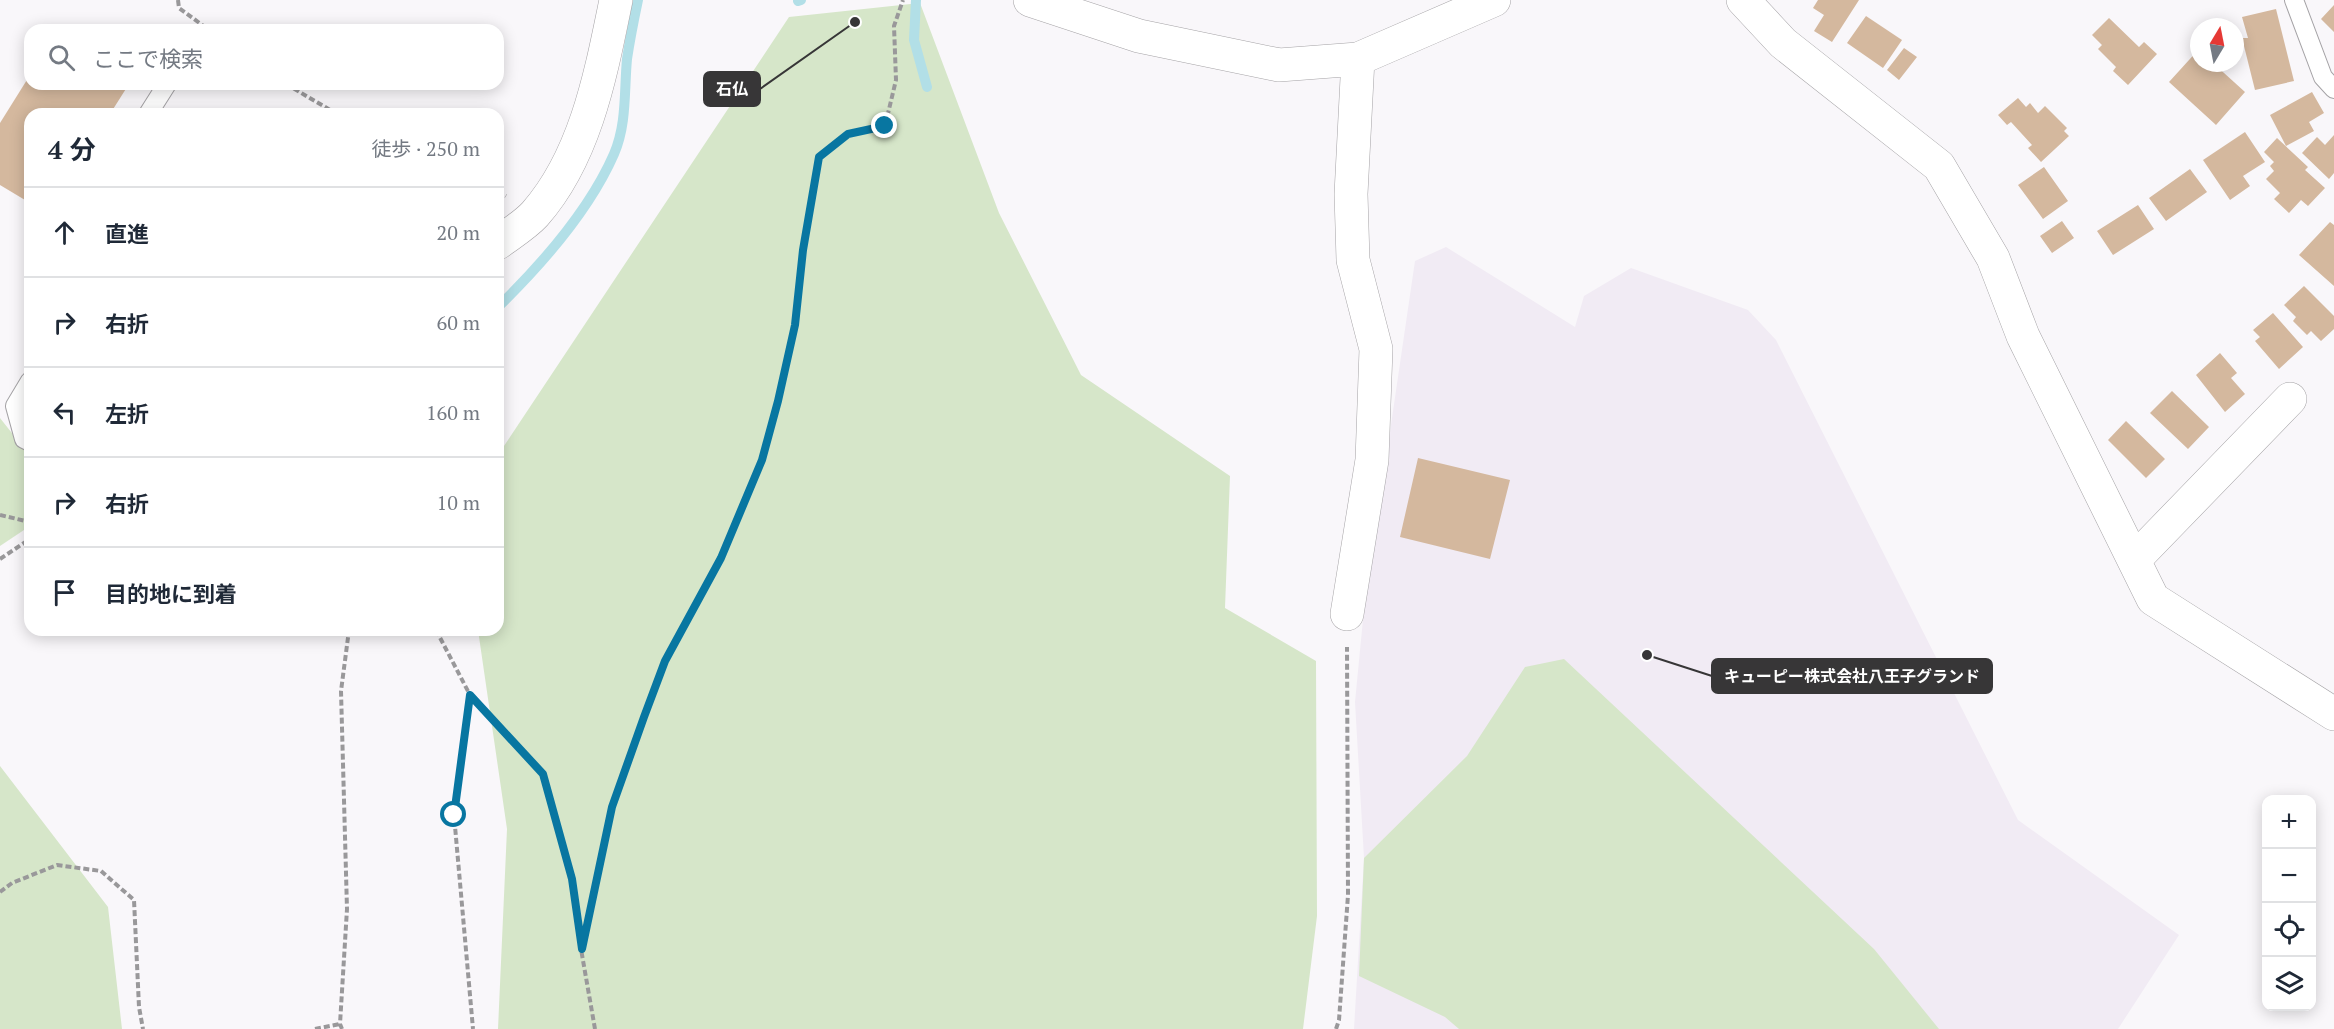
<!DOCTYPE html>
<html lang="ja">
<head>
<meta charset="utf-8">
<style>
	:root { --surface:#fff; --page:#f6f6f7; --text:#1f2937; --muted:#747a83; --line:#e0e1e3 }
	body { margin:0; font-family:"PT Serif","Noto Sans JP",serif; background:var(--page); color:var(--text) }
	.controls { position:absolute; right:18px; bottom:18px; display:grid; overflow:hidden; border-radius:12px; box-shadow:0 3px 15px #0003 }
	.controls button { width:54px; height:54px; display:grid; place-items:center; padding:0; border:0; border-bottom:2px solid var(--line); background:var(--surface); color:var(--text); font:30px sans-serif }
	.compass { position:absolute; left:2190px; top:18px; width:54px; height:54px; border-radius:50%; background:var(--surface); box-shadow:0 3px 15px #0003; rotate:10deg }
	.stop { position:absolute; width:18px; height:18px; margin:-14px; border:4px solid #0876a1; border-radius:50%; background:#fff }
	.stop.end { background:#0876a1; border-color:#fff; box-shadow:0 2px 6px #0008 }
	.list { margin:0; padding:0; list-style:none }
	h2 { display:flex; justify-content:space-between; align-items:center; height:78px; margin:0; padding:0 24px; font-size:26px }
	h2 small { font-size:20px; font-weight:400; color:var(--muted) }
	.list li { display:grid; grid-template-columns:39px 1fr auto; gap:18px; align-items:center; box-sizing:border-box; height:90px; padding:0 24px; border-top:2px solid var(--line) }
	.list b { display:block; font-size:22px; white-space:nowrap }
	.list em { font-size:20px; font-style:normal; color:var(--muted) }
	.icon { flex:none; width:33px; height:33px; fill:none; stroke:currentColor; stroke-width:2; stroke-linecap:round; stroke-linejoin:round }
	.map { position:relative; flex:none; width:2334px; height:1029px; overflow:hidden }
	.search { position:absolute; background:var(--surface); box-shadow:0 3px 15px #0003; left:24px; top:24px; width:480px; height:66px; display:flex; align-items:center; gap:15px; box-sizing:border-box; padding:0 21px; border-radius:18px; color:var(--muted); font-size:22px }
	.panel { position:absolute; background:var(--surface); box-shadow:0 3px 15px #0003; left:24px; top:108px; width:480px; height:528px; border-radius:18px }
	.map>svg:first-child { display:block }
	.built { fill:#f1ebf4 }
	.green { fill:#d6e6c9 }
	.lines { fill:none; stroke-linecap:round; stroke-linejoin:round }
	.stream { stroke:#b2dfe7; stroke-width:10 }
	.building { fill:#d4b89e }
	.lane-casing { stroke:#a5a3a6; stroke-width:20 }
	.street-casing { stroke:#a5a3a6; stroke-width:34 }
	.path { stroke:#99989a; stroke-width:4; stroke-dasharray:6 3; stroke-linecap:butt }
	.lane { stroke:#fff; stroke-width:18 }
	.street { stroke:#fff; stroke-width:33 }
	.route { stroke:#0876a1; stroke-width:8 }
	.leader { fill:none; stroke:#373637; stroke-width:2 }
	.callout-dot { fill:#373637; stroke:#fff; stroke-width:2 }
	.callout { fill:#373637; stroke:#373637; stroke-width:2 }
	.callout-label { font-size:16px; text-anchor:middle; font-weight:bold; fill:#fff }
</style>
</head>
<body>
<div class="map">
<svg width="2334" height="1029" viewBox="0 0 2334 1029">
	<rect width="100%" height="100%" fill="#f9f7fa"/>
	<!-- built -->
	<path class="built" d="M1446 247 1575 327 1584 296 1631 268 1748 310 1776 340 2018 820 2179 935 2118 1029H1354L1364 858 1355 702 1364 609 1415 261Z"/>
	<!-- green -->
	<path class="green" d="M920 3 999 213 1081 375 1230 476 1225 608 1316 661 1317 916 1303 1029H498L507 829 478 630H498V455L789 17Z
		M0 418 30 456V526L0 546Z
		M1564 659 1874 949 1939 1029H1459L1445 1017 1359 976 1364 858 1467 756 1525 667Z
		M0 766 108 907 122 1029H0Z"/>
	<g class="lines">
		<!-- stream -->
		<path class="stream" d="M916 0 914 40 927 87
			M798 1 801 0
			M498 307C541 265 590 209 614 154 627 124 624 91 627 59 630 39 634 19 638 0"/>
	</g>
	<!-- building -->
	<path class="building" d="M1818 0H1859L1832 42 1814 31 1824 15 1813 8Z
		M2334 5V32L2321 19Z
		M2276 9 2294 81 2255 90 2242 38H2248L2242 17Z
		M1866 16 1902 40 1883 68 1847 43Z
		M2109 18 2139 47 2144 42 2157 54 2128 85 2113 71 2116 67 2098 49 2102 45 2092 35Z
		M1904 48 1917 57 1899 80 1887 70Z
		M2199 49V63H2213L2245 92 2216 125 2169 82Z
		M30 75V84H129L110 114H30V203L0 185V123Z
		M2312 92 2324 113 2309 122 2314 131 2286 146 2270 115Z
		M2018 98 2026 107 2030 103 2038 113 2045 106 2067 128 2064 131 2069 136 2041 162 2028 148 2032 145 2011 122 2007 125 1998 115Z
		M2245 132 2265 162 2243 176 2250 186 2230 200 2203 160Z
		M2334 135V173L2329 179 2302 153 2317 137 2325 145Z
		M2277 138 2308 167 2305 170 2325 188 2308 206 2301 200 2289 213 2274 199 2280 193 2266 179 2274 171 2270 166 2274 162 2264 152Z
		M2044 167 2068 201 2043 219 2018 185Z
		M2190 169 2207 192 2166 221 2149 198Z
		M2138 205 2154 229 2113 255 2097 231Z
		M2062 221 2074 238 2052 253 2040 236Z
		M2330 222 2334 225V286L2299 255Z
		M2304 286 2334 316V329L2321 341 2311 331 2307 335 2293 321 2296 317 2284 305Z
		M2273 313 2303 347 2279 369 2255 341 2260 337 2253 330Z
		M2220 353 2237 373 2231 378 2245 394 2225 412 2196 375Z
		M2172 391 2209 427 2188 449 2150 413Z
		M2126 421 2165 459 2146 478 2108 440Z
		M1418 458 1510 480 1490 559 1400 537Z"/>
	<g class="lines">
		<!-- lane casing -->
		<g class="lane-casing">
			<path id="lane" d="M2294 0 2323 77 2334 89
				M148 114 167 84
				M30 381 15 406 24 439 30 442"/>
		</g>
		<!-- street casing -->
		<g class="street-casing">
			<path id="street" d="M1030 0 1139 36 1279 65 1358 59 1494 0
				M1743 0 1783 43 1939 166 1993 258 2023 336 2153 599 2334 714
				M498 243C510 234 525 225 535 214 586 156 601 73 616 0
				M2134 560 2290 399
				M1347 614 1372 460 1376 349 1353 260 1351 194 1358 59"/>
		</g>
		<!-- path -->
		<path class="path" d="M178 0 179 8 209 30
			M286 84 337 114
			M498 191 506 196
			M0 515 30 522
			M0 559 30 539
			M436 630 470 695 543 774 572 879 581 945
			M470 695 454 815 473 1029
			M0 892 12 883 57 865 101 871 134 900 139 1007 143 1029
			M315 1029 340 1024
			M342 1029 340 1024 347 909 341 691 349 630
			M595 1029 581 949 612 807 665 661 721 558 762 460 779 401 795 325 803 250 819 157 848 134 885 126 896 80 894 26 903 0
			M1336 1029 1339 1020 1348 895 1347 647"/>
		<!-- lane -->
		<use href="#lane" class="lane"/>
		<!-- street -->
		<use href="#street" class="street"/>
	</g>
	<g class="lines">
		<!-- route -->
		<path class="route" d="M454 815 470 695 543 774 572 879 582 949 612 807 644 717 665 661 721 558 762 460 778 401 795 325 803 250 819 157 848 134 885 126"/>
	</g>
	<!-- callouts -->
	<path class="leader" d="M855 22L760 89M1647 655L1712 676"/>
	<g class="callout-dot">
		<circle cx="855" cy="22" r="6"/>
		<circle cx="1647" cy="655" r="6"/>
	</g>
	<g class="callout">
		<rect x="704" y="72" width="56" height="34" rx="6"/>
		<rect x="1712" y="659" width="280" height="34" rx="6"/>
	</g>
	<g class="callout-label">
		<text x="732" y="95">石仏</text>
		<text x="1852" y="682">キューピー株式会社八王子グランド</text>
	</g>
</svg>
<div class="controls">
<button>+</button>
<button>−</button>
<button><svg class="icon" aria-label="locate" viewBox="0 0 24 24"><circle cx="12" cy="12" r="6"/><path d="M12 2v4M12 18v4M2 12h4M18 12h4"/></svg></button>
<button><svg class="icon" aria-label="layers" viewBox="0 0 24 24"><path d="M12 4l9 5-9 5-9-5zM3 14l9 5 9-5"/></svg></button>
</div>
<svg class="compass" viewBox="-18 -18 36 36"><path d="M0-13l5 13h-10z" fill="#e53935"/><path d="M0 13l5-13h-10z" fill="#747a83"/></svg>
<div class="stop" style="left:454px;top:815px"></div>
<div class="stop end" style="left:885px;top:126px"></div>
<div class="search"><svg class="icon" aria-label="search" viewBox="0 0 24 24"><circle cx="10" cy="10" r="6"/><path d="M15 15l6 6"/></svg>ここで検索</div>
<section class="panel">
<h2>4 分<small>徒歩 · 250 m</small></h2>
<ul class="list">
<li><svg class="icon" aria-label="ahead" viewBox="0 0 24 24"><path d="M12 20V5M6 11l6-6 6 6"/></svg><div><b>直進</b></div><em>20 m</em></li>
<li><svg class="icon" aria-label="right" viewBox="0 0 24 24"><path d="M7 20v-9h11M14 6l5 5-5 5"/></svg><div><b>右折</b></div><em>60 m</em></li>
<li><svg class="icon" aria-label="left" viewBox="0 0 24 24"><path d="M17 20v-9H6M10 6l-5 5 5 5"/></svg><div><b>左折</b></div><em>160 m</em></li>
<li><svg class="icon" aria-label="right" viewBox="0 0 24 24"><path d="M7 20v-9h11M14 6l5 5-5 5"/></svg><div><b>右折</b></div><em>10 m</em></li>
<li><svg class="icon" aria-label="arrive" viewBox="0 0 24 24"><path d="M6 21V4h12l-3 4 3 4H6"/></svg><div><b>目的地に到着</b></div></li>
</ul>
</section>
</div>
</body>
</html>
